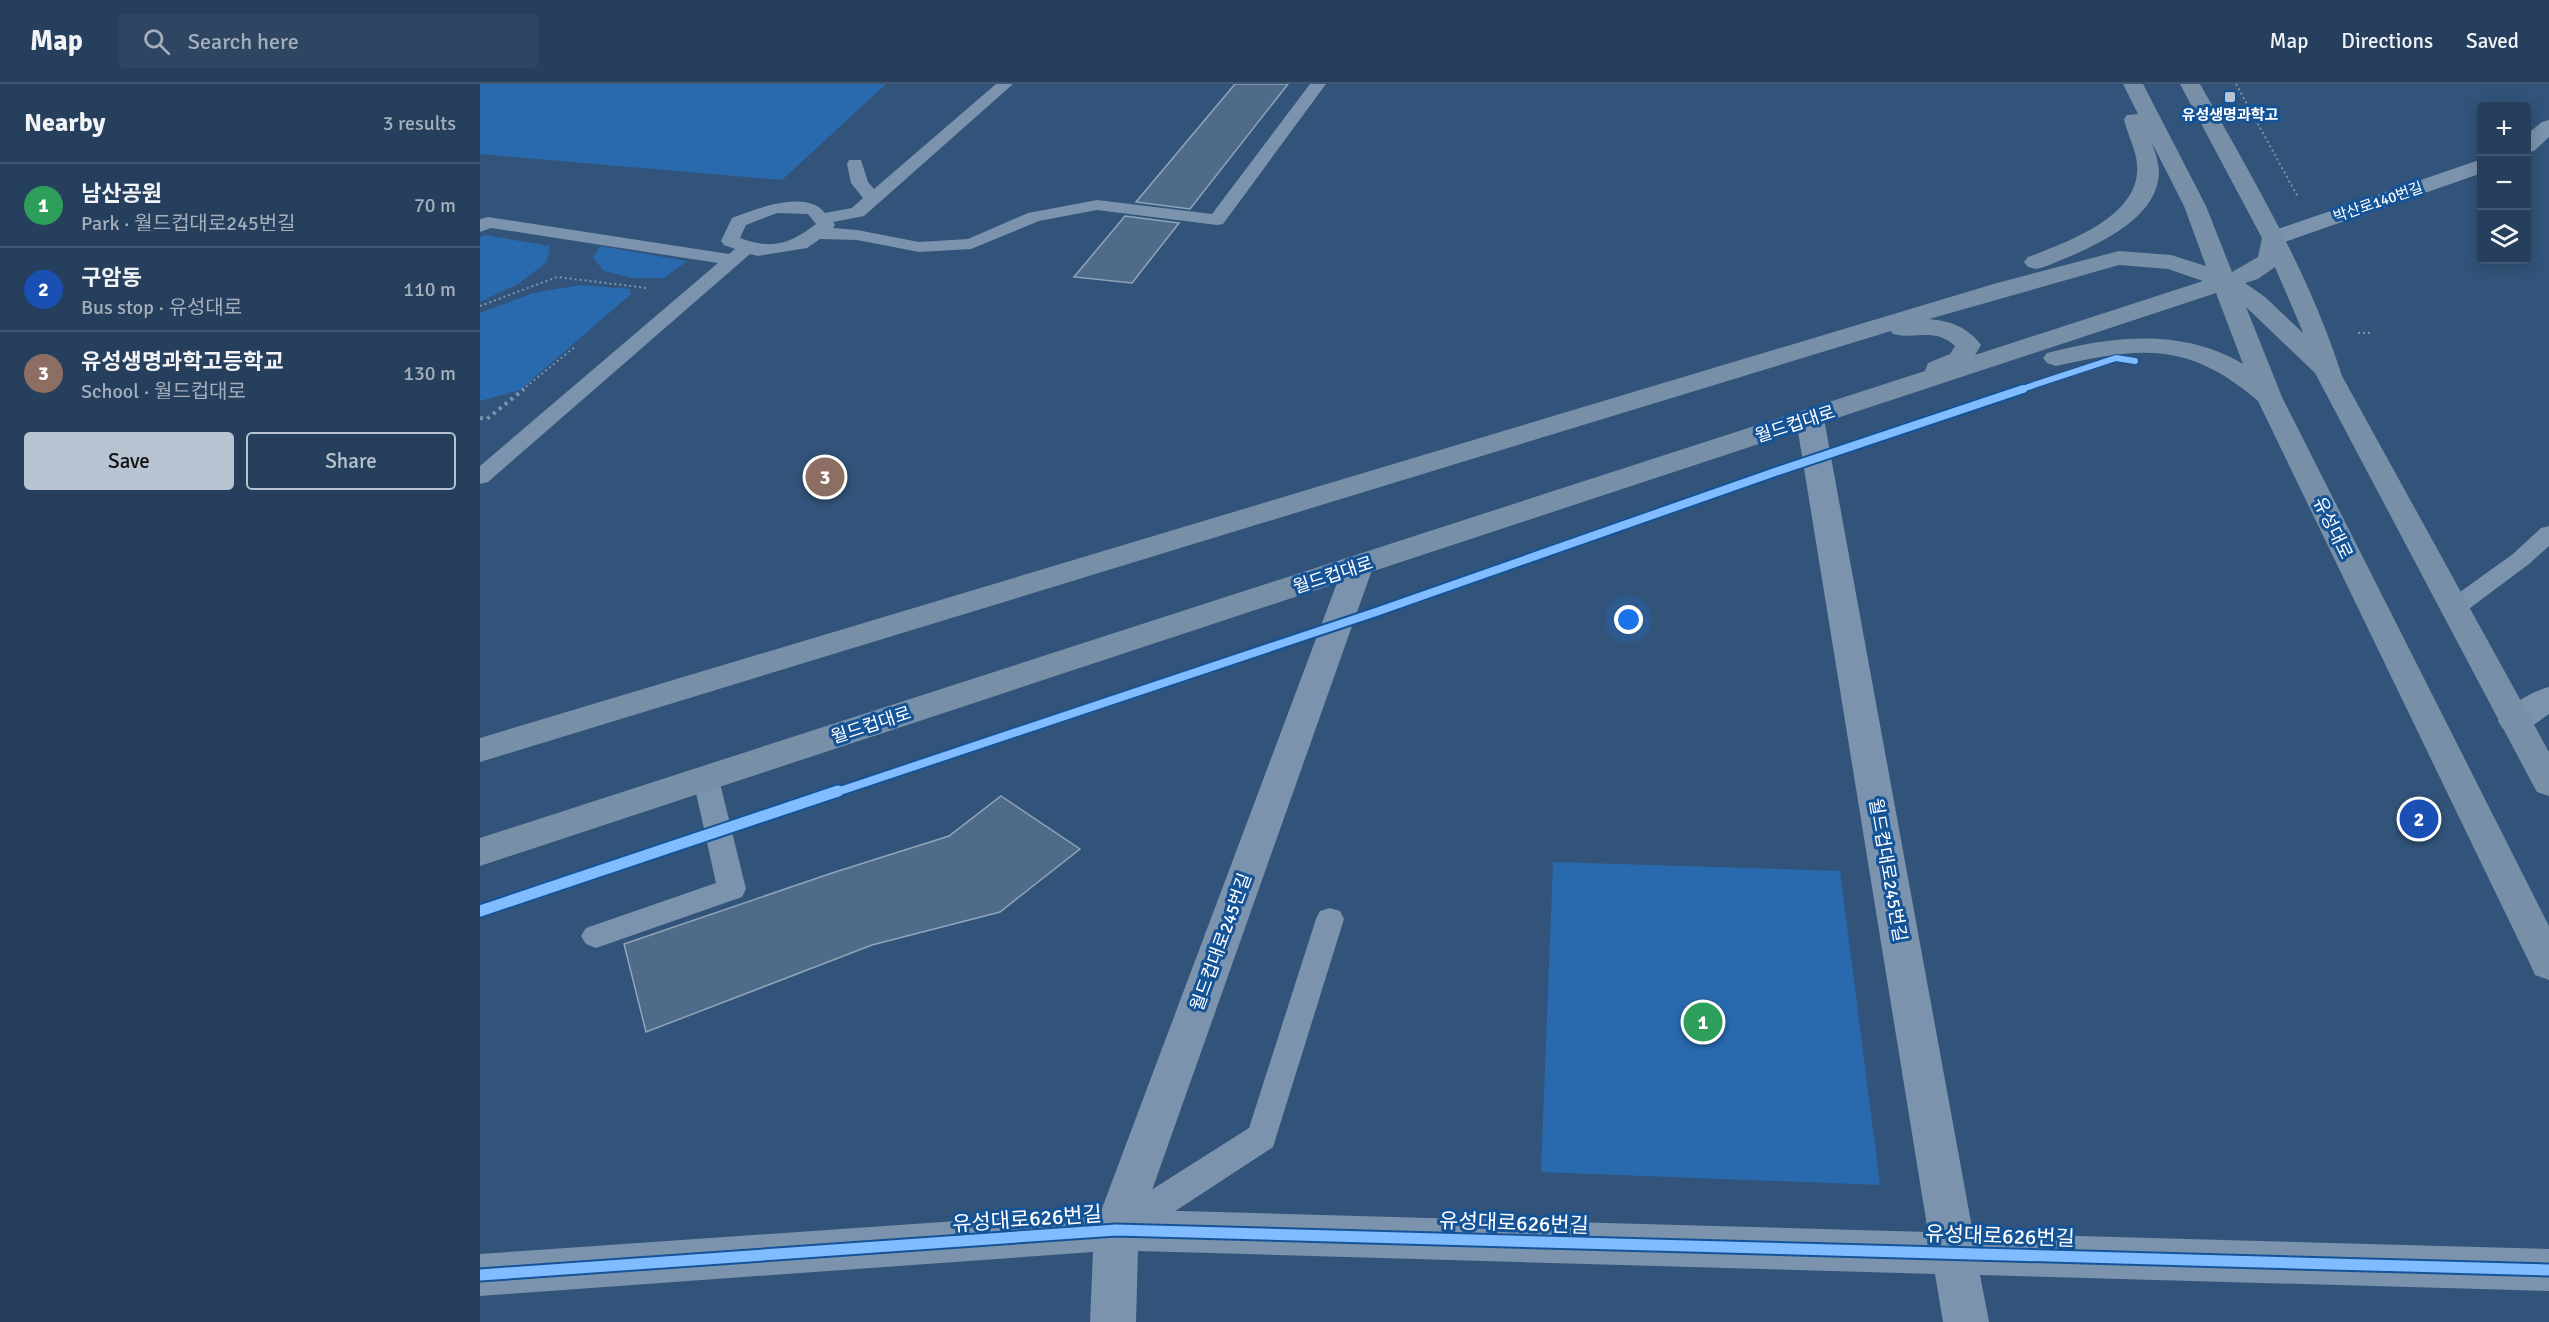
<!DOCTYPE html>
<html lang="en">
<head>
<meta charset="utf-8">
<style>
	:root { --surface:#263f5c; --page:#2e4662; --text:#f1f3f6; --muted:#a4afbb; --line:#425872; --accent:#b7c3d0 }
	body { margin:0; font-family:Signika,"Noto Sans KR",sans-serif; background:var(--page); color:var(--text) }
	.controls { position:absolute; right:18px; top:18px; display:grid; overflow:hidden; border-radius:6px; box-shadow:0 3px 15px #0003 }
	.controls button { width:54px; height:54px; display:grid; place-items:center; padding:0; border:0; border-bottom:2px solid var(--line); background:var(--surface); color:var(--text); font:30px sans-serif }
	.you { position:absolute; left:1149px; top:536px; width:21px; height:21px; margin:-15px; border:4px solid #fff; border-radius:50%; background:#1a73e8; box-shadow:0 0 0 9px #1a73e833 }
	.badge { display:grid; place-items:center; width:39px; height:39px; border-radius:50%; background:var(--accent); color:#fff; font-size:20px; font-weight:700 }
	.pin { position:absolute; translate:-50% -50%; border:3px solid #fff; box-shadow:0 2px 6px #0006 }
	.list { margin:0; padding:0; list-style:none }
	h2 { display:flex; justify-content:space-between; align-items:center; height:78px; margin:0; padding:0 24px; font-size:26px }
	h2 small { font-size:20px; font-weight:400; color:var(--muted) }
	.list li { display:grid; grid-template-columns:39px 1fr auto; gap:18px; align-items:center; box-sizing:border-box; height:84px; padding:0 24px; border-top:2px solid var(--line) }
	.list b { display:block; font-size:22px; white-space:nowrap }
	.list p { margin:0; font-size:20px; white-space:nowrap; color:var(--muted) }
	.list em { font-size:20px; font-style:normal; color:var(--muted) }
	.actions { display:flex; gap:12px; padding:18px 24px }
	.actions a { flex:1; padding:14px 0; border:2px solid var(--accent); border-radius:6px; text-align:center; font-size:21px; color:var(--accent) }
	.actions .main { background:var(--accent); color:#111 }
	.icon { flex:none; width:33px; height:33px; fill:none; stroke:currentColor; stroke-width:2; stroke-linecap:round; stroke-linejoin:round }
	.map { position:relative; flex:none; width:2069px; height:1238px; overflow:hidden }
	header { display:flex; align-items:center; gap:36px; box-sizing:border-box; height:84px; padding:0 30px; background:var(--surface); border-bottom:2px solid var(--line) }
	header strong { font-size:28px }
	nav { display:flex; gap:33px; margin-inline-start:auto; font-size:21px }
	.search { width:420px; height:54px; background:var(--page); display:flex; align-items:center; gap:15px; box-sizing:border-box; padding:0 21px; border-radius:6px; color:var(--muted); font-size:22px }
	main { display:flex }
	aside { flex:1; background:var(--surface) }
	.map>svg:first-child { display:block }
	.green { fill:#296aae }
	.building { fill:#4f6b89; stroke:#91a4b9; stroke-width:1.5 }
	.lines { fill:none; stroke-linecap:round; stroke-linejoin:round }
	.path-far1 { stroke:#7c93ad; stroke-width:2; stroke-dasharray:2 3; stroke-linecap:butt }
	.path { stroke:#7c93ad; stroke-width:4; stroke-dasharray:3 4.5; stroke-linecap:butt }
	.lane { fill:#7c93ad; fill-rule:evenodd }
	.street { fill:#7c93ad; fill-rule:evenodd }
	.secondary { fill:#788fa8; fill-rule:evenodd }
	.cycleway-far2-casing { stroke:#155397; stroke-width:8 }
	.cycleway-far1-casing { stroke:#155397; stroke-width:12 }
	.cycleway-casing { stroke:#155397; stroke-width:15 }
	.cycleway-far2 { stroke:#80bcff; stroke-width:6 }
	.cycleway-far1 { stroke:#80bcff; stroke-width:8 }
	.cycleway { stroke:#80bcff; stroke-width:11 }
	.poi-dot { fill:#b7c3d0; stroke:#155397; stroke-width:2 }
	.labels { text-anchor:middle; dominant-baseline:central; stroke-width:6; stroke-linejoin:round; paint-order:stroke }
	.far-poi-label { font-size:15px; font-weight:bold; fill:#fff; stroke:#155397 }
	.far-street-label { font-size:15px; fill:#fff; stroke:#155397 }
	.street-label { font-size:18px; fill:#fff; stroke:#155397 }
	.near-street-label { font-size:21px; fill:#fff; stroke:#155397 }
</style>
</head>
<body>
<header>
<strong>Map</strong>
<div class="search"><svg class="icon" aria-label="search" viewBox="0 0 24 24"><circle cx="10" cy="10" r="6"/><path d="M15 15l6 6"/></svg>Search here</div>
<nav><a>Map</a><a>Directions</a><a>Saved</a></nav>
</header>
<main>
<aside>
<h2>Nearby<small>3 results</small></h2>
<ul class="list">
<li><span class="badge" style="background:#2e9e5b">1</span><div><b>남산공원</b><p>Park · 월드컵대로245번길</p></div><em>70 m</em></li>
<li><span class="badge" style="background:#1a4fb4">2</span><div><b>구암동</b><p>Bus stop · 유성대로</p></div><em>110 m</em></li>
<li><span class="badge" style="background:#8d6e63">3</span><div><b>유성생명과학고등학교</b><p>School · 월드컵대로</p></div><em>130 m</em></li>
</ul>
<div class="actions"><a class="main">Save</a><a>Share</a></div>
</aside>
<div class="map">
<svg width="2069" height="1238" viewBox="0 0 2069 1238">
	<rect width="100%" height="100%" fill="#32547a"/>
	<!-- green -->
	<path class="green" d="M0 0H406L302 96 0 70Z
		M4 151 70 162 67 178 38 200 0 218V153Z
		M120 162 207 177 184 194H152L124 187 113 174Z
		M100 201 150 205 151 210 40 306 0 317V229L53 209Z
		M1073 778 1360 787 1400 1101 1061 1088Z"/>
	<!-- building -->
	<path class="building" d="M755 0H808L710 125 656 118Z
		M645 132 699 139 652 199 594 193Z
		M521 712 600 765 520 828 392 861 166 948 144 860 352 789 469 752Z"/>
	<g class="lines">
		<!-- path-far1 -->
		<path class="path-far1" d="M1756 0 1818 113
			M0 222 77 193 167 204
			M1878 249H1892
			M42 306 96 262"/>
		<!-- path -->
		<path class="path" d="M0 334 7 335 44 305"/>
		<!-- lane -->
		<path class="lane" d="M516 0H533L384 132 353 138 355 141 353 144 377 146 439 158 488 155 548 129 617 116 732 130 830 0H846L743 140 737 141 617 126 559 137 491 165 439 168 377 156 340 155 327 164 321 165 278 172 270 170 8 398 0 400V382L238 179 11 144 0 148V135L8 133 249 170 255 165 244 161 241 157 252 134C276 125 326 105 345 129L372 124 383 114 371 99 367 80 369 76H381L388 98 394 105ZM297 129 328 130 336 140C310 160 292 166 260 154L266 141Z
			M2069 442V462L2049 480 1982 530 1974 532 1966 530 1962 524 1966 518 2033 470 2061 444Z
			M226 685 235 688 239 695 266 805 262 813 116 864 106 860 101 852 106 844 236 799 213 695 217 688Z
			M850 824 860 827 864 835 793 1063 651 1156 639 1161 627 1156 622 1145 627 1134 769 1044 836 835 840 827Z"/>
		<!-- street -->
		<path class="street" d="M2069 36V53L2054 67 2046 68V51L2062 38Z
			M2002 75V89L1802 159 1794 161 1786 159 1782 154 1786 149Z
			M1330 327 1340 329 1344 335 1493 1149 2069 1165V1207L1500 1191 1509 1238H1463L1455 1190 658 1167 656 1238H610L613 1168 0 1212V1170L621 1127 863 483 867 476 878 473 889 476 893 483 665 1126 1448 1148 1316 335 1320 329Z
			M2069 603V630C2053 641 2043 651 2023 645L2018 637C2028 621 2051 608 2069 603Z"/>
		<!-- secondary -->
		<path class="secondary" d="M1643 0H1663L1726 122 1752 188 1778 173 1782 154 1700 0H1720C1773 95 1829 188 1862 292L2069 668V712L2057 708 2052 699 1835 289 1766 223 1802 313 2069 842V896L2055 891 2050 880 1778 317C1708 257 1661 263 1576 282L1567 279 1563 274 1567 269C1633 252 1702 244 1763 280L1736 209 0 782V754L1445 287 1448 279 1470 270 1475 262C1454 243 1437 256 1413 250L1411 247 0 678V654L1517 199 1639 167 1691 171 1726 182 1704 122 1671 57C1676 70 1681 83 1678 97 1670 142 1601 168 1564 183L1556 185 1548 183 1544 178 1548 173C1587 158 1662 132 1657 80 1656 65 1647 50 1644 35L1647 31 1658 30ZM1639 181 1688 185 1723 197 1495 271 1501 261C1488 243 1470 237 1449 235ZM1795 183 1822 246 1823 249 1785 213 1765 199 1778 195Z"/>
		<!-- cycleway-far2 casing -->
		<g class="cycleway-far2-casing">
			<path id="cycleway-far2" d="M1539 306 1636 274 1655 277"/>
		</g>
		<!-- cycleway-far1 casing -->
		<g class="cycleway-far1-casing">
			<path id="cycleway-far1" d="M354 709 896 528 1295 388 1543 305"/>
		</g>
		<!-- cycleway casing -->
		<g class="cycleway-casing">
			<path id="cycleway" d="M0 827 358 707
				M0 1191 636 1146 2069 1186"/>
		</g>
		<!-- cycleway-far2 -->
		<use href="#cycleway-far2" class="cycleway-far2"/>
		<!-- cycleway-far1 -->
		<use href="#cycleway-far1" class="cycleway-far1"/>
		<!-- cycleway -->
		<use href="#cycleway" class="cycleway"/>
	</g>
	<!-- markers -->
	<rect class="poi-dot" x="1744" y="7" width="12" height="12" rx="3"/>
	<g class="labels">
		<!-- far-poi labels -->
		<g class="far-poi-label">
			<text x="1750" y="31">유성생명과학고</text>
		</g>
		<!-- far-street labels -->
		<g class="far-street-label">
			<text transform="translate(1898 118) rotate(-19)">박산로140번길</text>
		</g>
		<!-- street labels -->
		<g class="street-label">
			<text transform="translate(1315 340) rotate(-18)">월드컵대로</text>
			<text transform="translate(1853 444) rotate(64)">유성대로</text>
			<text transform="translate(853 491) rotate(-18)">월드컵대로</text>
			<text transform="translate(391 641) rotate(-18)">월드컵대로</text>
			<text transform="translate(1408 786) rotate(80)">월드컵대로245번길</text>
			<text transform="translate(741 858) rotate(-70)">월드컵대로245번길</text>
		</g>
		<!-- near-street labels -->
		<g class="near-street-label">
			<text transform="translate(547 1135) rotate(-4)">유성대로626번길</text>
			<text transform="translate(1034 1139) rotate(2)">유성대로626번길</text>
			<text transform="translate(1520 1152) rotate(2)">유성대로626번길</text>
		</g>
	</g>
</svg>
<div class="controls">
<button>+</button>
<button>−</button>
<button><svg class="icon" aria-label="layers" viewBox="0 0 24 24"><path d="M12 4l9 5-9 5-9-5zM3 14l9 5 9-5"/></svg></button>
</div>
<div class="you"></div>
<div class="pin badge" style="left:1223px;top:938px;background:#2e9e5b">1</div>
<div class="pin badge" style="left:1939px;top:735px;background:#1a4fb4">2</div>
<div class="pin badge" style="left:345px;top:393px;background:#8d6e63">3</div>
</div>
</main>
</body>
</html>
